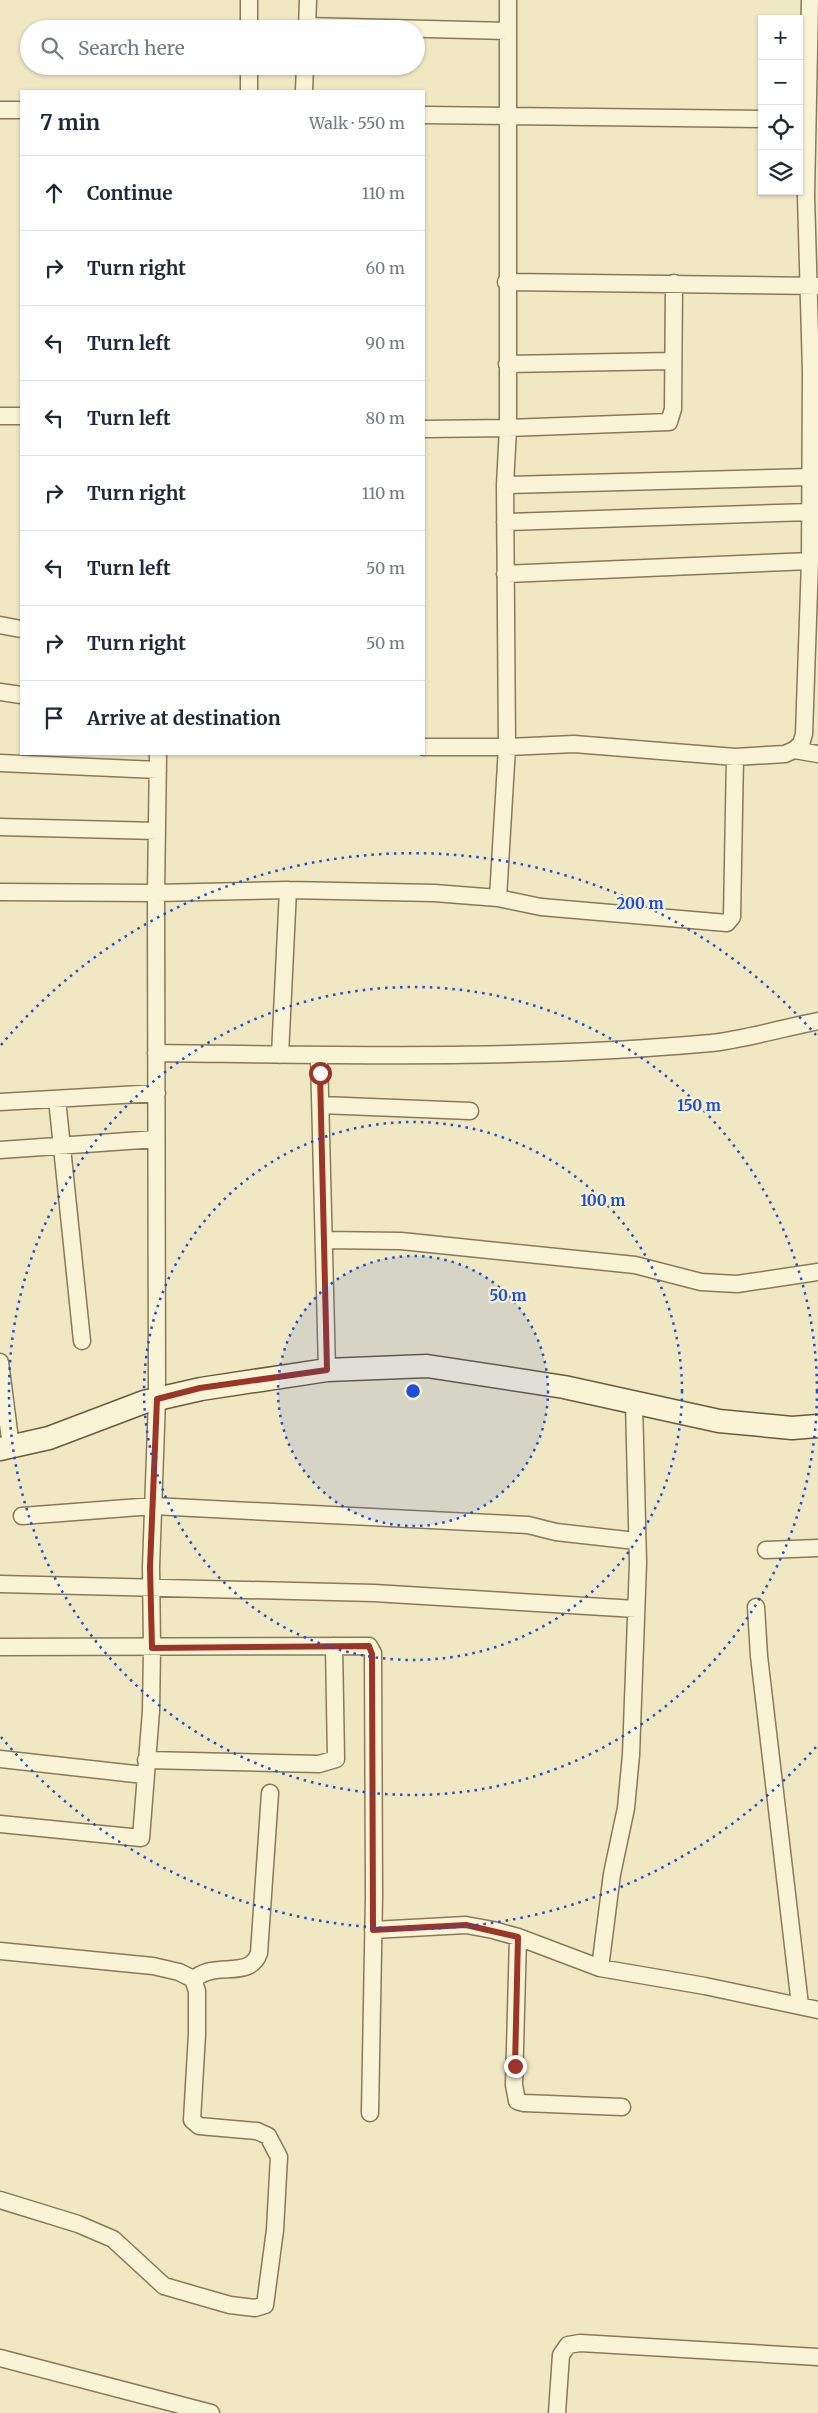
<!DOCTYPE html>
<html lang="en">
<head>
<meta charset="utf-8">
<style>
	:root { --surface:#fff; --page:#f2f2f3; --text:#1f2937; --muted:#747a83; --line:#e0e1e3 }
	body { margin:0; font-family:Merriweather,serif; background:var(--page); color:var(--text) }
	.controls { position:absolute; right:15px; top:15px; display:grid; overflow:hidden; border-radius:0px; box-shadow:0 1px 4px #0004 }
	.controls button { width:45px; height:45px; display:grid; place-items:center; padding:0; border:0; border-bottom:1px solid var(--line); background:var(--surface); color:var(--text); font:25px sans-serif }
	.stop { position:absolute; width:15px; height:15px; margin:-11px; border:4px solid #9c3427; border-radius:50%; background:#fff }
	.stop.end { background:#9c3427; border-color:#fff; box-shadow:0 1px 5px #0008 }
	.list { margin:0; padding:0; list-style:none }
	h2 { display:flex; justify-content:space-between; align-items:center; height:65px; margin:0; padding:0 20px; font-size:21px }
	h2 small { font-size:16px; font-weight:400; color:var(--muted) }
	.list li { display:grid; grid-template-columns:32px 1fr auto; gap:15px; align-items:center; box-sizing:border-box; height:75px; padding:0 20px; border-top:1px solid var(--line) }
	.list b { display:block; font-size:19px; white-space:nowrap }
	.list em { font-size:16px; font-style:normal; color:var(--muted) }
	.icon { flex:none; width:28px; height:28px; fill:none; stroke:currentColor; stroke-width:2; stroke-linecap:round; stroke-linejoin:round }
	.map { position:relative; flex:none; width:818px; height:2413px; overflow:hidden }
	.search { position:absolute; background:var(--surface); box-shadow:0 1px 4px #0004; left:20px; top:20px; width:405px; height:55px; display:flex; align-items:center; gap:12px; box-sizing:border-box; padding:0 18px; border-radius:28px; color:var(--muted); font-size:19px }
	.panel { position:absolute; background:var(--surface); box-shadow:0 1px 4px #0004; left:20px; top:90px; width:405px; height:665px; border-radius:0px }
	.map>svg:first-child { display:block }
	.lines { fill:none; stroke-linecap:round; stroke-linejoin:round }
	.street-casing { stroke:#8a7959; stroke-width:19 }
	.secondary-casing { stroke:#6c5a3c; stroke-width:25 }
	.street { stroke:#faf4d6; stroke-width:16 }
	.secondary { stroke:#faf4d6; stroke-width:22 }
	.route { stroke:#9c3427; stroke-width:6 }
	.ring { fill:none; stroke:#1d4ed8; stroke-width:2.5; stroke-dasharray:2.5 5 }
	.centre { fill:#1d4ed8; stroke:#f7f1d3; stroke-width:2.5 }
	.ring-label { font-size:15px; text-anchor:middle; font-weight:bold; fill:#1d4ed8; stroke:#f7f1d3; stroke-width:4.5; stroke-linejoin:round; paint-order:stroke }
</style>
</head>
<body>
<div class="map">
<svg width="818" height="2413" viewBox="0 0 818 2413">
	<rect width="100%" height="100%" fill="#f0e8c3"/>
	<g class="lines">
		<!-- street casing -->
		<g class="street-casing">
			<path id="street" d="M307 26 508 31
				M249 29V0
				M307 29 308 0
				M249 91V66
				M304 91 305 66
				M0 110H21
				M424 115 762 119
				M506 282 817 286
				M507 364 673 361
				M0 416H21
				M424 429 508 428 669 422 673 409 674 283
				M505 485 810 477
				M505 522 810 512
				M505 574 810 561
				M0 625 21 629
				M0 692 21 695
				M424 747H507L574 744 735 757 785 754 794 750 801 744 804 734 810 561 811 372 806 196 810 0
				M794 750 818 754
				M0 763 158 770
				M0 827 157 831
				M0 892 156 893 288 890 434 893 498 898 541 907 727 923 732 917 735 757
				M498 898 507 747 505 485 508 428V0
				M156 1053C341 1055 526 1060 711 1043 746 1039 783 1028 818 1021
				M280 1055 288 890
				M319 1056 327 1370
				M57 1099 82 1341
				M0 1102 157 1093
				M321 1105 470 1111
				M0 1150 156 1139
				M324 1240 401 1241 635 1265 701 1282 737 1284 818 1272
				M0 1362 11 1447
				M22 1516 153 1506 528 1525 556 1532 636 1541
				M766 1550 818 1548
				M0 1584 374 1593 636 1609
				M756 1607 759 1656 800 2005
				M0 1647 369 1646 373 1653 374 1896 370 2113
				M0 1759 144 1775
				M146 1760 319 1764 336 1759 334 1646
				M0 1824 141 1838 151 1711 152 1648 151 1567 157 1399 156 893 158 754
				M373 1930 466 1925 493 1930 518 1937 600 1968 705 1986 818 2010
				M518 1937 514 2085 517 2101 524 2103 622 2107
				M0 1951 153 1966 179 1972 193 1979 197 1991V2034L192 2120 199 2126 257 2131 268 2136 279 2157 275 2230 265 2305 255 2308 230 2305 164 2286 113 2239 78 2224 0 2200
				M600 1968 612 1874 626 1808 631 1755 638 1563 634 1403
				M193 1979C198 1976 204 1972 211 1971 229 1967 252 1974 259 1953L270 1793
				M0 2358 211 2413
				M557 2413 561 2355 568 2345 580 2343 818 2357"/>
		</g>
		<!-- secondary casing -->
		<g class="secondary-casing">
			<path id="secondary" d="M0 1449 49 1438 144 1402 201 1389 327 1370 427 1366 564 1387 719 1421 792 1428 818 1426"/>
		</g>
		<!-- street -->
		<use href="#street" class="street"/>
		<!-- secondary -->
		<use href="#secondary" class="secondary"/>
	</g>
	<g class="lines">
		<!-- route -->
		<path class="route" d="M320 1073 327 1370 200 1388 157 1399 150 1567 152 1648 369 1646 372 1654 373 1930 466 1925 518 1937 515 2066"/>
	</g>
	<!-- distance rings -->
	<circle cx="413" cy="1391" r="135" fill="#1d4ed8" fill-opacity=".12"/>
	<g class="ring">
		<circle cx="413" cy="1391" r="135"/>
		<circle cx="413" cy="1391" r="269"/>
		<circle cx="413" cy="1391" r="404"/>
		<path d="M816 1747A538 538 0 0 1 1 1737M1 1045A538 538 0 0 1 816 1035"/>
	</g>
	<circle cx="413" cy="1391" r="8" class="centre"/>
	<g class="ring-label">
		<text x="640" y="909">200 m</text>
		<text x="699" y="1111">150 m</text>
		<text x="603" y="1206">100 m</text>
		<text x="508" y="1301">50 m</text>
	</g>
</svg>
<div class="controls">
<button>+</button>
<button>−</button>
<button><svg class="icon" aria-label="locate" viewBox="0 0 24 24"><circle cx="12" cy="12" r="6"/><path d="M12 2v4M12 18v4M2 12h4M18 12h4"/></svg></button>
<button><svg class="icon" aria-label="layers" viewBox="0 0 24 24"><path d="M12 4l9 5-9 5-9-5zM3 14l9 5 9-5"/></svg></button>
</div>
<div class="stop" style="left:320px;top:1073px"></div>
<div class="stop end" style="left:515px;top:2066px"></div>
<div class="search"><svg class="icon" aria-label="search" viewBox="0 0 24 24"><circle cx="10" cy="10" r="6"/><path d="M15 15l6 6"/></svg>Search here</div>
<section class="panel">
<h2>7 min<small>Walk · 550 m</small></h2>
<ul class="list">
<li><svg class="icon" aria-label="ahead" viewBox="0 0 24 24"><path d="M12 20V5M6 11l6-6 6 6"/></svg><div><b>Continue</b></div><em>110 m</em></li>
<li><svg class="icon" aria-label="right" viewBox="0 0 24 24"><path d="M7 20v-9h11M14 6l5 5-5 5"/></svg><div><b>Turn right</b></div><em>60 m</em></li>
<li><svg class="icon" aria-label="left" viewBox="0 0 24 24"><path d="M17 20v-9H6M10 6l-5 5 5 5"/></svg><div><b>Turn left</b></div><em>90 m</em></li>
<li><svg class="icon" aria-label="left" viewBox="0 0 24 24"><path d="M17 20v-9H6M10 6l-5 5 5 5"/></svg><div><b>Turn left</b></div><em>80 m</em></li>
<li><svg class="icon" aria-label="right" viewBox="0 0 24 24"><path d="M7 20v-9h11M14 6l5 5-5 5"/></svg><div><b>Turn right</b></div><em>110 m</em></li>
<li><svg class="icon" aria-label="left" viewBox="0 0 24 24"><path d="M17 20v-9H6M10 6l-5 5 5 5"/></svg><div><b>Turn left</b></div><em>50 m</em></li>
<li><svg class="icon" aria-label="right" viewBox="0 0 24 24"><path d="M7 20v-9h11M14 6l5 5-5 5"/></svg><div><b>Turn right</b></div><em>50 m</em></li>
<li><svg class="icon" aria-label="arrive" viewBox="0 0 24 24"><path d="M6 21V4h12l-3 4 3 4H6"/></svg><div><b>Arrive at destination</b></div></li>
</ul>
</section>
</div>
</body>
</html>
